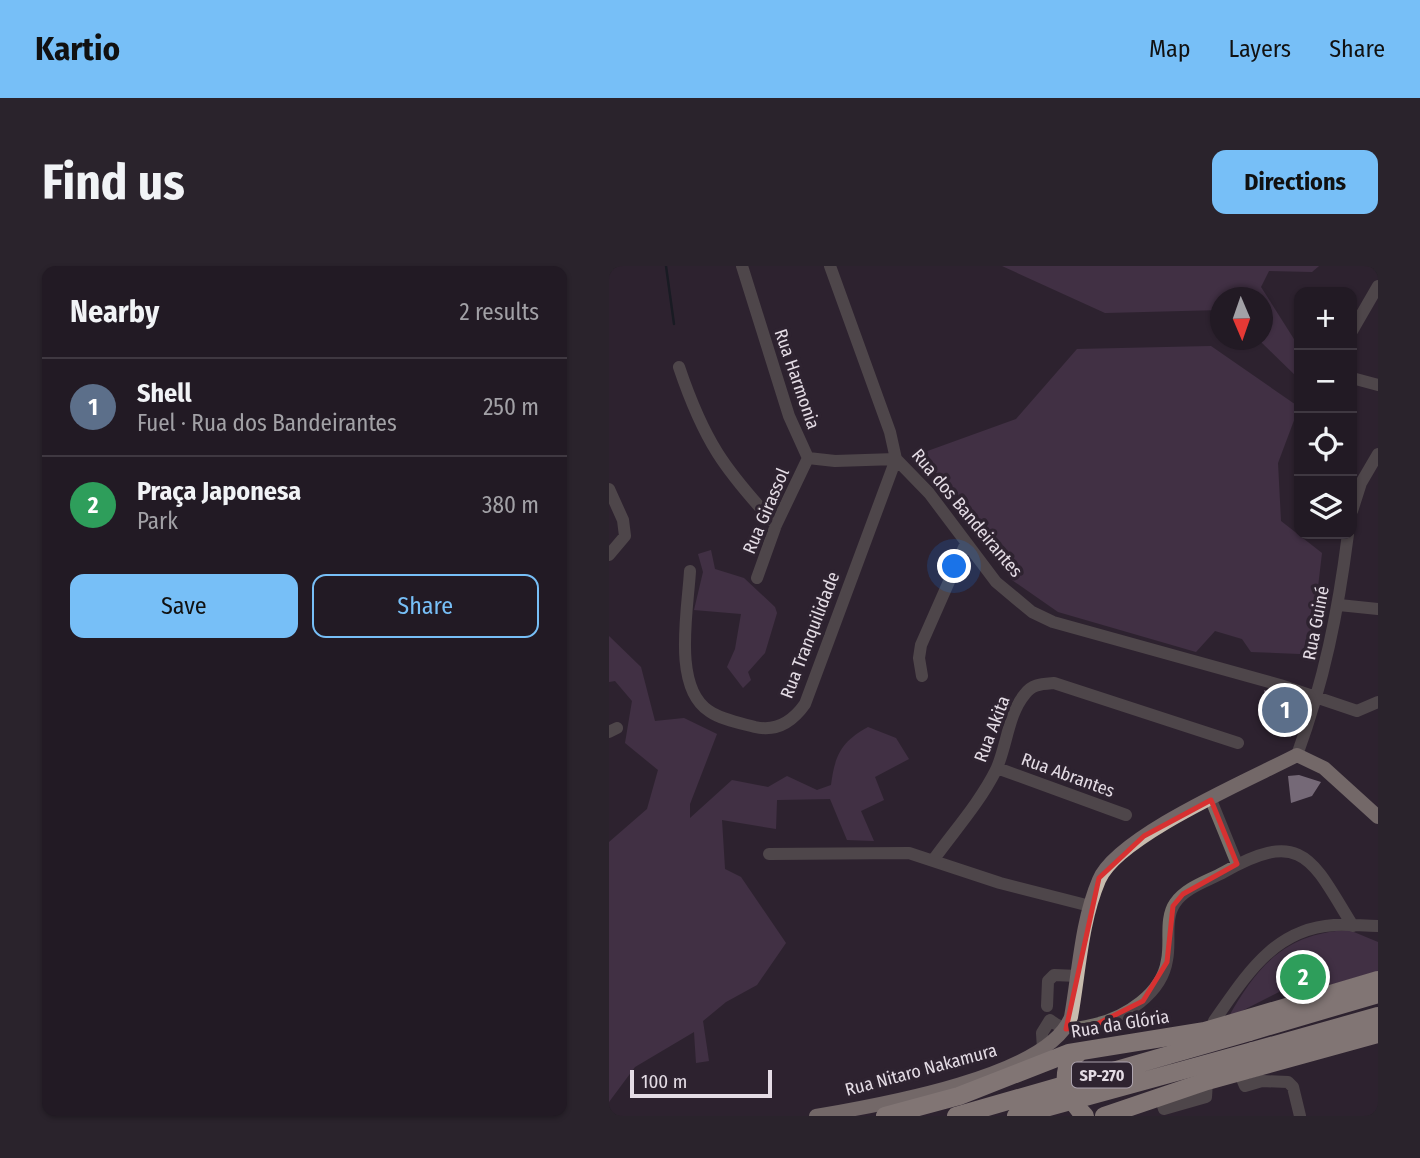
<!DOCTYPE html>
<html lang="en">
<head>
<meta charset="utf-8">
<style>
	:root { --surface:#221a24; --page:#2a232c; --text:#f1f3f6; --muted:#a2a1a6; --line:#3f3841; --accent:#77bff7 }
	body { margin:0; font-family:"Fira Sans Condensed",sans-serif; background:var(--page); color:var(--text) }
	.controls { position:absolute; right:21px; top:21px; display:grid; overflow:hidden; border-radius:14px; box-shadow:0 2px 5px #0004 }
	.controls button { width:63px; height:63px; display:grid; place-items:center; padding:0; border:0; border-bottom:2px solid var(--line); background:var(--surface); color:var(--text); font:35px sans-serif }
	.compass { position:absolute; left:601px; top:21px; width:63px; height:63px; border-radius:50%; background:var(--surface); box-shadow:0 2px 5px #0004; rotate:178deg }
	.scale { position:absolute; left:21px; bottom:18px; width:142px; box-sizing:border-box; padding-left:7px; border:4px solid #e4dce5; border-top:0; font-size:19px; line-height:24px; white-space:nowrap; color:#e4dce5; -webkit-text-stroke:5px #2e2330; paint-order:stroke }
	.you { position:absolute; left:346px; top:301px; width:24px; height:24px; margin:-18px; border:5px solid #fff; border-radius:50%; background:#1a73e8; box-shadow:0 0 0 10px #1a73e833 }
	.badge { display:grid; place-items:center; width:46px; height:46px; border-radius:50%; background:var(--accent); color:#fff; font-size:23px; font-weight:700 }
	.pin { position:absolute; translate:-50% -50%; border:4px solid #fff; box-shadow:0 2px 7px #0006 }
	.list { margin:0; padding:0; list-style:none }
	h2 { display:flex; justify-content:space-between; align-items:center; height:91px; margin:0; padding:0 28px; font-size:30px }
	h2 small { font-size:23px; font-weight:400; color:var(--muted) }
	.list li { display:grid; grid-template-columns:46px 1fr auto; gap:21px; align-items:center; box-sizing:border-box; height:98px; padding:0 28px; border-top:2px solid var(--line) }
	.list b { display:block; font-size:26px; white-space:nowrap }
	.list p { margin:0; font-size:23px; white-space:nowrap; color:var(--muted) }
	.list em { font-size:23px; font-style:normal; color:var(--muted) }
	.actions { display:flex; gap:14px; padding:21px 28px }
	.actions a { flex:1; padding:16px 0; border:2px solid var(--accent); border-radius:14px; text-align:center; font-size:24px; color:var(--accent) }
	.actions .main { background:var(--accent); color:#111 }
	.icon { flex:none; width:38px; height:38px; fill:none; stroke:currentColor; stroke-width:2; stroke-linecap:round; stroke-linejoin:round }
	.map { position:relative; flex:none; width:769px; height:850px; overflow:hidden; border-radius:14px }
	header { display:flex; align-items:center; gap:42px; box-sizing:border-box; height:98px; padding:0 35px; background:var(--accent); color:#111 }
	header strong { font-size:33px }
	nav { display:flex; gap:38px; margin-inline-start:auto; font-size:24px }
	.intro { display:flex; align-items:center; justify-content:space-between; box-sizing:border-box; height:168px; padding:0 42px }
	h1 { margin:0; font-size:49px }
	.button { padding:18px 32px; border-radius:14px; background:var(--accent); color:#111; font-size:24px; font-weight:700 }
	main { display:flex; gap:42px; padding:0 42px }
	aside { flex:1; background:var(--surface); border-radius:14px; box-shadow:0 2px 5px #0004 }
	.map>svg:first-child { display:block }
	.green { fill:#5a415e }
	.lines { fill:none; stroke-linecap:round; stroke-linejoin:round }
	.stream { stroke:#011216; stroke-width:2.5 }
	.building { fill:#cdbfcf }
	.minor { stroke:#77726b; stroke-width:12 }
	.major { stroke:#c7bcae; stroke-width:14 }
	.highway { stroke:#e7dac8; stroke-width:18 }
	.highway-bridge { stroke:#e7dac8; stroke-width:18 }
	.marked { fill:none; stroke:#d73131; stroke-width:5; stroke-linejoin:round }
	.labels { text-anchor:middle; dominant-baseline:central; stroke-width:7; stroke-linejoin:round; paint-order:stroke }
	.shield { fill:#2e2330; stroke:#ada4af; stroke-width:2 }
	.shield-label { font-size:16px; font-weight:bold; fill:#e4dce5 }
	.street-label { font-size:18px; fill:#e4dce5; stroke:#2e2330 }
</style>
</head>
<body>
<header>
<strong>Kartio</strong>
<nav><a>Map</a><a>Layers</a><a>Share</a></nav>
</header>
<div class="intro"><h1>Find us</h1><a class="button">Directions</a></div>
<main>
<aside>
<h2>Nearby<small>2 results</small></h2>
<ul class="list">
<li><span class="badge" style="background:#5c6f8a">1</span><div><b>Shell</b><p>Fuel · Rua dos Bandeirantes</p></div><em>250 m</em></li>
<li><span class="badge" style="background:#2e9e5b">2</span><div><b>Praça Japonesa</b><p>Park</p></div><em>380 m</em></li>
</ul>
<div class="actions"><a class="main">Save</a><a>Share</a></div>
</aside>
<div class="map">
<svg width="769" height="850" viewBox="0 0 769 850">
	<rect width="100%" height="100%" fill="#2e2330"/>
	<!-- green -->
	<path class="green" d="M393 0H710L703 6 660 5 652 21 690 81V113L650 74H654V32H612L611 44 496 47Z
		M602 80 690 141 669 197 672 255 713 287 702 380 691 388 642 386 633 373 606 365 587 386 449 346 403 314 313 187 407 153 468 83Z
		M102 284 106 303 135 312 166 341 168 347 156 387 139 406 142 414 134 422 118 401 126 383 132 348 85 344 94 306 89 288Z
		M0 370 32 401 46 455 75 452 108 468 81 538V552L123 514 159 521 178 510 208 524 222 519C226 489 232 476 259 461L287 472 300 493 266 511 275 534 252 545 265 575 238 574 221 533 168 534 167 563 113 554 116 603 132 611 177 677 148 719 117 736 94 755 100 795 87 797 85 766 26 801 0 836V576L38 543 49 504 16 477 23 435 6 415 0 416Z
		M740 664 769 676V705L721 719 674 724 619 752C648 700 676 667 740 664Z"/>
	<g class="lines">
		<!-- stream -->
		<path class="stream" d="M57 0 65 58"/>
	</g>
	<!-- building -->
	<path class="building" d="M655 424 678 434 687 454 685 463 677 466 666 436 658 437Z
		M690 509 712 516 703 530 682 537 679 510Z"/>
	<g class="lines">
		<!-- minor -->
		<path class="minor" d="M133 0 180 150 199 192
			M221 0 281 166 287 193 320 227 387 316 423 346 444 356 671 419 748 445 769 436
			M743 65 769 20
			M70 101C95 175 115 203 167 259
			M743 112 769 119
			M199 192 226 195 287 193
			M0 223 14 254 16 270 0 289
			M743 245 752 217 769 188
			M81 305C79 343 63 421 100 445 113 454 131 457 146 461 168 466 184 455 196 438L287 193
			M148 312 167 259 199 192
			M730 339 769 343
			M313 410 310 392 312 379 357 277
			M0 466 8 462
			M688 489C715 415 729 347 739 268
			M388 502 517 549
			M602 534 628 598
			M160 588 300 587 391 617 481 640
			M325 593C346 564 371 536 387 504 398 480 399 448 416 428 423 418 433 418 445 417L629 477
			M438 740 439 715 445 709 469 710
			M605 755C637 710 664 663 725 659 739 658 754 660 769 660
			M434 783 433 767 441 754C455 766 469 762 486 758 516 751 553 728 558 694 562 676 555 653 566 637 577 621 599 615 615 606 695 560 704 596 744 660
			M630 806 636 820 653 815 679 816 684 821 691 850
			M551 830 555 843 597 831 598 815"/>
		<!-- major -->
		<path class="major" d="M207 850C265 840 439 811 462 751 470 707 472 656 490 614 508 570 642 513 688 489L715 502 769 551"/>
		<!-- highway -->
		<path class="highway" d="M640 766 769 728
			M472 785C447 802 456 831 476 850
			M644 785 769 750
			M276 850 350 830 460 787 596 765 769 714
			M495 850 598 815 769 768"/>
		<!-- highway-bridge -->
		<path class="highway-bridge" d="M347 850 640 766
			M407 850 644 785"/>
	</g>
	<!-- marked area -->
	<path d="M0 0H769V850H0ZM602 534 628 598 574 628 564 640 558 696 534 735 488 758 457 763 490 612 535 570Z" fill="#2e2330" fill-opacity=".55" fill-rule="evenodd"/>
	<path class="marked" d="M602 534 628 598 574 628 564 640 558 696 534 735 488 758 457 763 490 612 535 570Z"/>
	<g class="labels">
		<!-- shield labels -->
		<rect class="shield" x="463" y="796.5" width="60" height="25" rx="5"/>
		<g class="shield-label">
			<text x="493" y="809">SP-270</text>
		</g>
		<!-- street labels -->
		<g class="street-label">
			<text transform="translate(188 113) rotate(71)">Rua Harmonia</text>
			<text transform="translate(157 245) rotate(-67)">Rua Girassol</text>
			<text transform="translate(358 247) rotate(50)">Rua dos Bandeirantes</text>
			<text transform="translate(707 357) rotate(-79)">Rua Guiné</text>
			<text transform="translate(201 369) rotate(-69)">Rua Tranquilidade</text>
			<text transform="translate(383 463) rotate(-69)">Rua Akita</text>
			<text transform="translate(459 509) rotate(20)">Rua Abrantes</text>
			<text transform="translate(511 758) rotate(-9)">Rua da Glória</text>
			<text transform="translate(312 804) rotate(-15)">Rua Nitaro Nakamura</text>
		</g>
	</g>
</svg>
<div class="controls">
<button>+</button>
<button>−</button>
<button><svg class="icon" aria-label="locate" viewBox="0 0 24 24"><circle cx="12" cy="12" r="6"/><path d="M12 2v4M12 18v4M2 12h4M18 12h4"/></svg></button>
<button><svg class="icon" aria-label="layers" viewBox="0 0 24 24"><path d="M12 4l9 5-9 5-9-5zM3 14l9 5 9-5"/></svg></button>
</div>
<svg class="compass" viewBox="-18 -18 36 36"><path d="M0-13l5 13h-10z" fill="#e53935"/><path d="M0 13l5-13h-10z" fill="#a2a1a6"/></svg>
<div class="scale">100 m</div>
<div class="you"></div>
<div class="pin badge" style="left:676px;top:444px;background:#5c6f8a">1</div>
<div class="pin badge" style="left:694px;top:711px;background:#2e9e5b">2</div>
</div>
</main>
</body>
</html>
